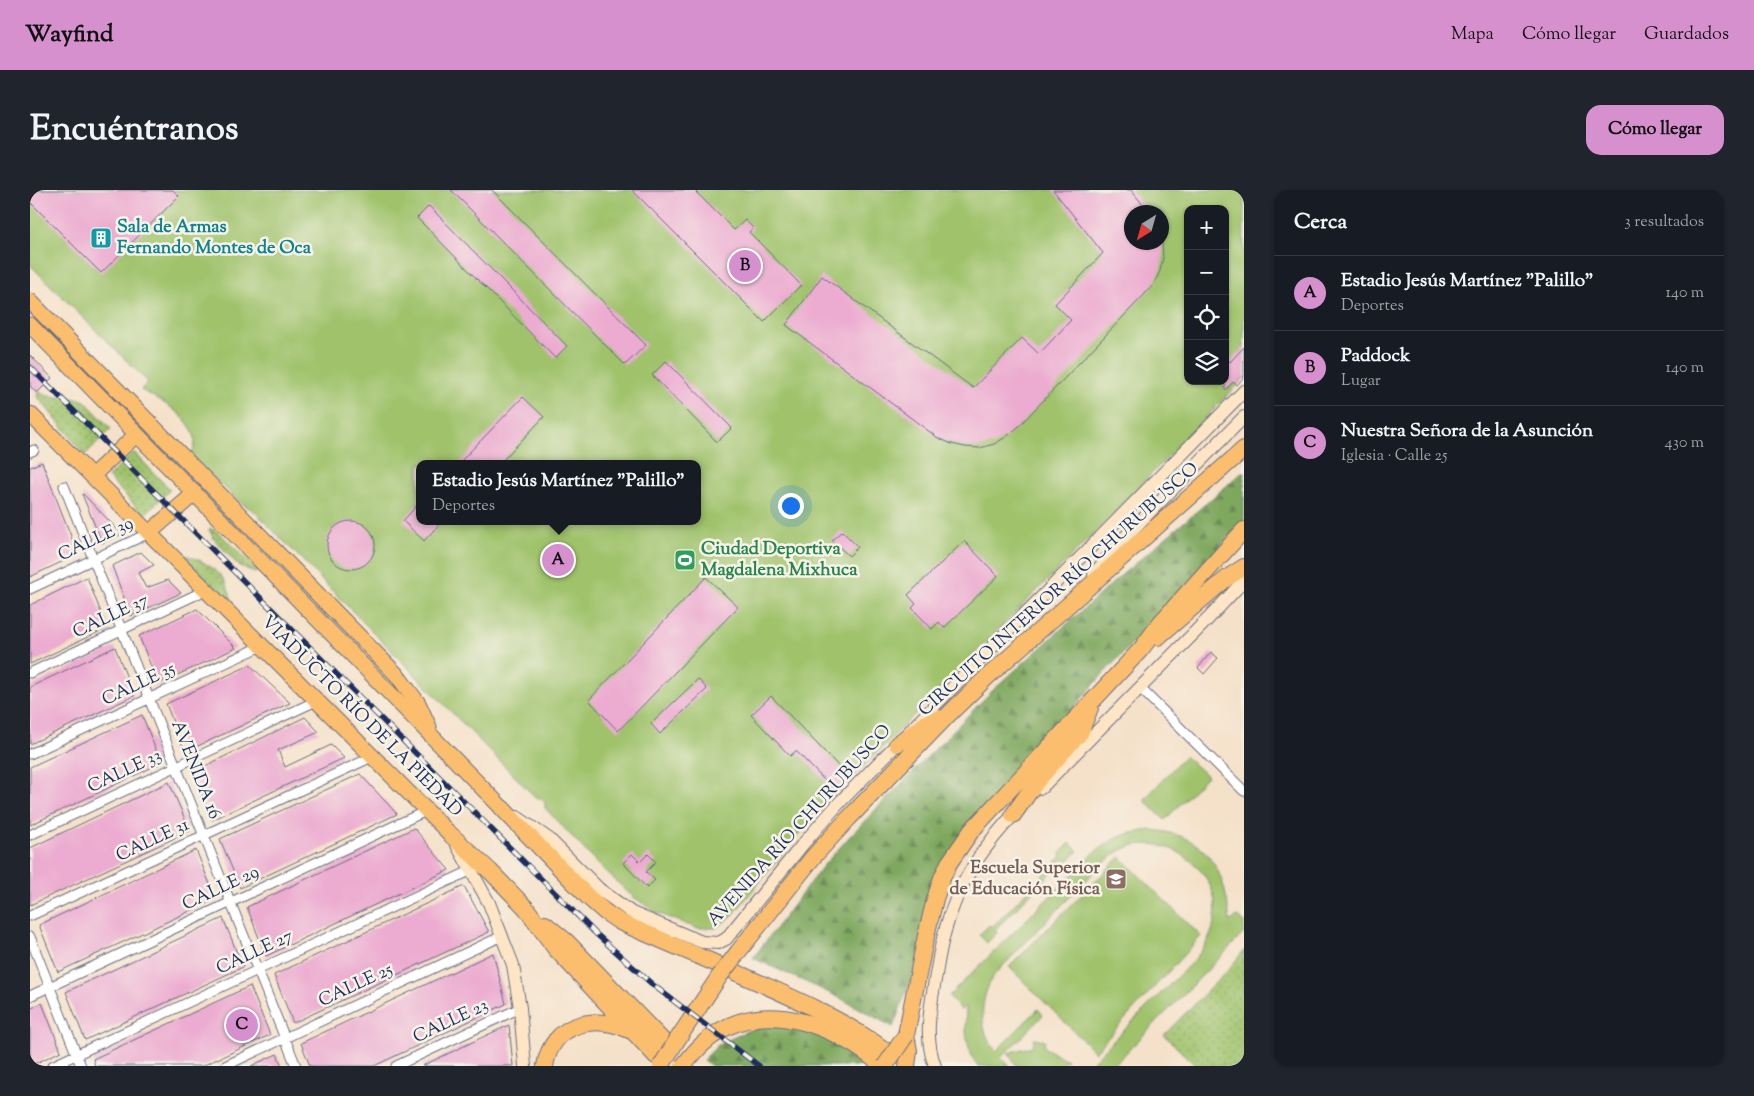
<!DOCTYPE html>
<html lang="es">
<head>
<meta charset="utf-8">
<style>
	:root { --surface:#171b24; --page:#20242c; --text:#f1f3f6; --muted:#9ea1a6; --line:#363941; --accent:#d690ce }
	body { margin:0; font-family:"Sorts Mill Goudy",serif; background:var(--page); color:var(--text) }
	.controls { position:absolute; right:15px; top:15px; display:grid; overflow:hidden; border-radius:10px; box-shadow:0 1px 4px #0004 }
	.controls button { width:45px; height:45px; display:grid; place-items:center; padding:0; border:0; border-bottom:1px solid var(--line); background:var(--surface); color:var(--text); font:25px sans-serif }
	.compass { position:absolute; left:1094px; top:15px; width:45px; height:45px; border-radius:50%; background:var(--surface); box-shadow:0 1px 4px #0004; rotate:217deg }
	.you { position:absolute; left:760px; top:315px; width:18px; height:18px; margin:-12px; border:4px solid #fff; border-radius:50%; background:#1a73e8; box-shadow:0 0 0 8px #1a73e833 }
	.badge { display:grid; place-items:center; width:32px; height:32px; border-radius:50%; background:var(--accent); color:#111; font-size:16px; font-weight:700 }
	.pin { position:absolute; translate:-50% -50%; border:2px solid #fff; box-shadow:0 1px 5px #0006 }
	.popup { position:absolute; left:386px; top:270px; width:285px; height:65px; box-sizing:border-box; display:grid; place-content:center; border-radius:10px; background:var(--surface); filter:drop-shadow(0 1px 4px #0005); font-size:16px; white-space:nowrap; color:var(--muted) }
	.popup b { font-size:19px; color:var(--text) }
	.popup::after { content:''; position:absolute; left:50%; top:100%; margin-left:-10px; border:10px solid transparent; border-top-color:var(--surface) }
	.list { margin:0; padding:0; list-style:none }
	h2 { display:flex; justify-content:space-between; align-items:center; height:65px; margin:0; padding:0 20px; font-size:21px }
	h2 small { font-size:16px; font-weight:400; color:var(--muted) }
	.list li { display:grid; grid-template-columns:32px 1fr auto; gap:15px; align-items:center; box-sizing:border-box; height:75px; padding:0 20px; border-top:1px solid var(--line) }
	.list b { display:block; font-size:19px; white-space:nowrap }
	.list p { margin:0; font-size:16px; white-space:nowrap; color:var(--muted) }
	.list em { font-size:16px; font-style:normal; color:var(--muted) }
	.icon { flex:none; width:28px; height:28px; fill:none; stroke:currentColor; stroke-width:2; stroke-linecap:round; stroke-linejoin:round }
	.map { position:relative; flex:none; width:1214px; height:876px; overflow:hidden; border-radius:15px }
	header { display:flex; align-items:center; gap:30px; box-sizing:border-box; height:70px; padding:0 25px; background:var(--accent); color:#111 }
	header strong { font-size:24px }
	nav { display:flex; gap:28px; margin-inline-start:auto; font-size:18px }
	.intro { display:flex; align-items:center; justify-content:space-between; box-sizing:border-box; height:120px; padding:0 30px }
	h1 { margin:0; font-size:35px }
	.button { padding:12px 22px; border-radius:15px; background:var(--accent); color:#111; font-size:18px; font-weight:700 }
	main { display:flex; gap:30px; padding:0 30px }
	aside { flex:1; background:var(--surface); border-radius:15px; box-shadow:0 1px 4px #0004 }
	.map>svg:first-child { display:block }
	.grass { fill:url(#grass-dots); stroke:#5d7864 }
	.forest { fill:url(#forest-firs); stroke:#4d6c5e }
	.park { fill:#9fc26b; stroke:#5d7864; fill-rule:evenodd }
	.building { fill:#ecabd0 }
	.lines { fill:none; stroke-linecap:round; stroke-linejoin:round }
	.minor-casing { stroke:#676d83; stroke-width:11 }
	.secondary-casing { stroke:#676d83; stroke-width:14 }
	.primary-casing { stroke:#676d83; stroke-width:17 }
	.motorway-casing { stroke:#676d83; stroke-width:18 }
	.minor { stroke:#fff; stroke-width:9 }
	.secondary { stroke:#fde5c5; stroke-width:12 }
	.primary { stroke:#fbbe6e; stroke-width:15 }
	.motorway { stroke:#fbbe6e; stroke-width:16 }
	.rail-casing { stroke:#1b2f5e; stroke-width:5.5 }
	.rail { stroke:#f7f3e8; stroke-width:4; stroke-dasharray:11; stroke-linecap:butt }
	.motorway-bridge-casing { stroke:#676d83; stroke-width:18; stroke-linecap:butt }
	.motorway-bridge { stroke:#fbbe6e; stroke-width:16 }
	.labels { text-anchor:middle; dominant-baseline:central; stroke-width:5; stroke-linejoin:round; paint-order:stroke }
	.culture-label { font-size:18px; font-weight:bold; fill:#0d838f; stroke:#f7f3e8; text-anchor:start }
	.street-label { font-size:18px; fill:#1b2f5e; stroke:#f7f3e8 }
	.leisure-label { font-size:18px; font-weight:bold; fill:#27864d; stroke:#f7f3e8; text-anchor:start }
	.education-label { font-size:18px; font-weight:bold; fill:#785e54; stroke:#f7f3e8; text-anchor:end }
</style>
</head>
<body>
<header>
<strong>Wayfind</strong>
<nav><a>Mapa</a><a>Cómo llegar</a><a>Guardados</a></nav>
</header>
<div class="intro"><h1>Encuéntranos</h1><a class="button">Cómo llegar</a></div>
<main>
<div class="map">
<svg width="1214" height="876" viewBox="0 0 1214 876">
	<defs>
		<pattern id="grass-dots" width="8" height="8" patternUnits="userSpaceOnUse" patternTransform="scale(1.25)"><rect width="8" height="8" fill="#9fc26b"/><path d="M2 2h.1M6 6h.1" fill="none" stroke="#819e5b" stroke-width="1.8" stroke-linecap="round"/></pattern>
		<pattern id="forest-firs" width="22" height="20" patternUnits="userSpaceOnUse" patternTransform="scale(1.25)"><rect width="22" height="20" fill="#7fa85f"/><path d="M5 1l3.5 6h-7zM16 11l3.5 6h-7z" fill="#678952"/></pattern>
	</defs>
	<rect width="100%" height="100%" fill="#f7f3e8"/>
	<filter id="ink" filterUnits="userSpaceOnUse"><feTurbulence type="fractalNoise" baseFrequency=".02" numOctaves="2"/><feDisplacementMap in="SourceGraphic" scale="10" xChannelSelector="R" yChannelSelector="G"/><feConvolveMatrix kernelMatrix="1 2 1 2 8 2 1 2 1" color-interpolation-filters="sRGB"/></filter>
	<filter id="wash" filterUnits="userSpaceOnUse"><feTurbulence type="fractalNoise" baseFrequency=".0096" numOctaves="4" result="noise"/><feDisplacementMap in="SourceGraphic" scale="20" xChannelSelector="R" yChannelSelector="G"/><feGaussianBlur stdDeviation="1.12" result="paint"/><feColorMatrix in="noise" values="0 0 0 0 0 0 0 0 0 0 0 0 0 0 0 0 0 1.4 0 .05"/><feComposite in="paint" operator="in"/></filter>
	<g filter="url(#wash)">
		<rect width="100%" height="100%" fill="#f5e1c9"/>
		<!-- grass -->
		<path class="grass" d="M9 202 26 207 50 209 55 211 81 239 55 265 7 206Z
			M104 262 140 300 114 325 78 287Z
			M180 338 189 343 226 378 228 382 225 383 208 375 184 349 179 340Z
			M151 364C166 367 186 377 194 390 199 399 201 410 206 420Z
			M1214 760V876H1166L1134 845 1199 779Z"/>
		<!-- forest -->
		<path class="forest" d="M1214 281V330L1141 413 1073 484 938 640 863 837 806 806 723 768 793 676 821 645 960 503 1087 389Z
			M742 835H764L800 849 834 876H682L673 870 688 855 719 840Z"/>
		<!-- park -->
		<path class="park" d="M0 0H1214V188L1071 336 809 601 761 653 703 725 686 738H666L627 723 602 706 567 673 515 618V613L510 608 505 607 224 321 211 313 161 266C162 262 165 256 165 251 163 226 129 210 111 200L118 192 0 75ZM1158 19H1195V191H1158ZM1102 22H1132V52H1102ZM389 274H667V331H389Z
			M1155 566 1177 586 1135 630 1114 610Z
			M1122 640C1179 645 1195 680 1200 732L1207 726 1214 732V743L1083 876H1058L1165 769C1175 757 1183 744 1185 728 1191 685 1147 648 1106 655 1091 658 1080 667 1069 677L964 785C950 808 947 839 966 861L1008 819 1013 825 971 868 980 876H948C935 859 935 837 936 816L931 820 919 806 1066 661C1087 646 1095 643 1122 640Z
			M1040 653 1048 661 1038 671 1035 669 965 740 967 743 957 753 949 745 959 735 962 737 1032 666 1030 663Z
			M1090 667 1171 746 1065 862 979 777Z
			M1004 849 1015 850 1014 857 1037 870 1030 876H987L978 863 1003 856Z"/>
		<g id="blocks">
			<!-- building -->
			<path class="building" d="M0 0H143L149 6 71 83 0 12Z
				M421 0H462L616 155 595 175Z
				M602 0H664L704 40 715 30 723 38 719 42 771 95 734 132Z
				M1023 0H1101L1119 22H1102V52H1132L1133 68 1130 81 1124 94 1114 105 987 238 976 247 964 254 950 258 935 257 922 254 908 248 756 135 792 86 943 198 992 148 1009 164 1041 130 1025 114 1073 63Z
				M399 16 537 156 525 168 387 28Z
				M1214 157V187L1207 195 1203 192 1195 201V168L1200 172Z
				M0 165 22 188 7 203 0 196Z
				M636 171 702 238 687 252 622 185Z
				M493 207 514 227 469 274H428Z
				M12 272 48 364 0 387V277Z
				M52 304H53L92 344 72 353Z
				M389 313V331H412L394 351 373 331Z
				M297 355a24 24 0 1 1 48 0a24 24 0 1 1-48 0Z
				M812 341 828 357 819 366 802 350Z
				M934 351 968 386 914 438 909 432 902 439 882 418 886 414 878 405Z
				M111 362 124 375 108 383 116 398 138 390 151 403 101 426 82 376Z
				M57 387 77 438 0 474V415Z
				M676 387 708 417 588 541 559 510Z
				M167 419 206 458 128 494 109 446Z
				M85 457 104 506 0 554V497Z
				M1181 462 1188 468 1174 484 1168 478Z
				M220 475 260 513 155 562 136 514Z
				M668 489 677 499 630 544 621 534Z
				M741 506 818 586 804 600 766 561 760 566 721 525Z
				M112 525 131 573 0 635V577Z
				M275 527 289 542 248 560 255 577 301 555 314 568 182 630 163 582Z
				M330 584 367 624 210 698 190 649Z
				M139 592 160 641 0 715V658Z
				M384 638 419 680 236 766 217 717Z
				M166 660 186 709 28 782 9 735Z
				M602 664 610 672 618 664 626 672 616 682 625 690 617 698 593 673Z
				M434 696 459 742 263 833 244 785Z
				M193 728 213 777 55 850 36 802Z
				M463 763 476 814 344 876H280L271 853Z
				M220 796 240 845 172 876H65L63 869Z
				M12 813 31 861 0 876V819Z
				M479 835 483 876H392L455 846Z
				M247 864 252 876H221Z"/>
		</g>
	</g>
	<g filter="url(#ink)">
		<use href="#blocks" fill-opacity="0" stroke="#676d83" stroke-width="1"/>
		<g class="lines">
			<!-- minor casing -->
			<g class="minor-casing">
				<path id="minor" d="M0 262 4 260
					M34 296 266 876
					M0 399 119 343
					M0 483 176 400
					M1110 498 1214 601
					M0 564 232 456
					M0 645 286 511
					M0 726 342 567
					M0 747 51 876
					M0 806 396 621
					M22 876 442 680
					M195 876 472 746
					M366 876 490 818"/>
			</g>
			<!-- secondary casing -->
			<g class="secondary-casing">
				<path id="secondary" d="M1064 384 1093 349 1214 227
					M1011 598 1178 429 1207 398 1214 389
					M487 627 519 649 569 699 602 723 672 752 688 753 696 749 773 654 809 613 1214 201
					M427 655 459 713 483 775 490 818 495 876
					M905 876C894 847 900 820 905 790 908 774 910 757 915 741 928 692 954 655 989 619"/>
			</g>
			<!-- primary casing -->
			<g class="primary-casing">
				<path id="primary" d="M0 111 367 485 388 513 399 537
					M0 135 472 618
					M0 224 421 645
					M62 286 107 244
					M119 343 165 303"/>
			</g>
			<!-- motorway casing -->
			<g class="motorway-casing">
				<path id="motorway" d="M1128 447 1197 388 1214 377
					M867 554 898 532 909 528
					M472 618 558 707 575 722 590 732 608 740 687 774
					M983 625 1007 591 1050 543 1060 518
					M421 645 460 681 496 718 525 758 626 866
					M515 734 537 752 634 852
					M708 762 784 666 818 629 920 523 956 488 1214 259
					M705 782C757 805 809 827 855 860
					M647 850 689 787
					M663 864C717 802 793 828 848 872
					M515 876C522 833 564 824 599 840
					M877 876 879 861 876 845 895 750 905 709 912 688 919 673 942 640 1112 458 1131 432 1214 340"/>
			</g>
			<!-- minor -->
			<use href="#minor" class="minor"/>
			<!-- secondary -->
			<use href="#secondary" class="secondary"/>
			<!-- primary -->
			<use href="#primary" class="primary"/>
			<!-- motorway -->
			<use href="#motorway" class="motorway"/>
			<!-- rail casing -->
			<g class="rail-casing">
				<path id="rail" d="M0 177 564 742 623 795 729 876"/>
			</g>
			<!-- rail -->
			<use href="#rail" class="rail"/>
			<!-- motorway-bridge casing -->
			<g class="motorway-bridge-casing">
				<path id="motorway-bridge" d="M689 787 708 762
					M631 876 647 850
					M653 876 663 864
					M855 876 876 845"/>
			</g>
			<!-- motorway-bridge -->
			<use href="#motorway-bridge" class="motorway-bridge"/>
		</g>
	</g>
	<!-- icons -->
	<defs>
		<g id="building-square" transform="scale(1.125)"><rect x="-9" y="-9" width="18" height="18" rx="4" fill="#0f9aa8" stroke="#f7f3e8"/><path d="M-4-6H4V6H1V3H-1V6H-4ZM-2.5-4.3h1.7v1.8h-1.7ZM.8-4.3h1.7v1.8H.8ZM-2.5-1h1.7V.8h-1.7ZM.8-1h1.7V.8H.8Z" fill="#fff"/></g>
		<g id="stadium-square" transform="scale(1.125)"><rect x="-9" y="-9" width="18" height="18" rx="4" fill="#2e9e5b" stroke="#f7f3e8"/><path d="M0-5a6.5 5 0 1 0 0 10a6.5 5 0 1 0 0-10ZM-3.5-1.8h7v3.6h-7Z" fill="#fff"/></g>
		<g id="university-square" transform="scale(1.125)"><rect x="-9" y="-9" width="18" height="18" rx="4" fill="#8d6e63" stroke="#f7f3e8"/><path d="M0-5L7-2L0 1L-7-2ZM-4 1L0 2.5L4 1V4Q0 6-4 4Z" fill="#fff"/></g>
	</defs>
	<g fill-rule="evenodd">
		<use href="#building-square" x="71" y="48"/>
		<use href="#stadium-square" x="655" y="370"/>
		<use href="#university-square" x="1086" y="689"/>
	</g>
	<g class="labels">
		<!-- culture labels -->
		<g class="culture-label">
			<text x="87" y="38">Sala de Armas<tspan x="87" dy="21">Fernando Montes de Oca</tspan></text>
		</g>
		<!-- street labels -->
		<g class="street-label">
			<text transform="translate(66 350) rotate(-25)">CALLE 39</text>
			<text transform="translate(1029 400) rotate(-42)">CIRCUITO INTERIOR RÍO CHURUBUSCO</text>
			<text transform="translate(81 427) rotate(-25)">CALLE 37</text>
			<text transform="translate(109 495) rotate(-25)">CALLE 35</text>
			<text transform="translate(331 527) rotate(45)">VIADUCTO RÍO DE LA PIEDAD</text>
			<text transform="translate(165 580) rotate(68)">AVENIDA 16</text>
			<text transform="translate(95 582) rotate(-25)">CALLE 33</text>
			<text transform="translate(770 636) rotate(-48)">AVENIDA RÍO CHURUBUSCO</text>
			<text transform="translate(123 651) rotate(-25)">CALLE 31</text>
			<text transform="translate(191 699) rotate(-25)">CALLE 29</text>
			<text transform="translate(225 763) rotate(-25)">CALLE 27</text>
			<text transform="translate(326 796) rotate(-25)">CALLE 25</text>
			<text transform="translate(421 832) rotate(-25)">CALLE 23</text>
		</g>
		<!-- leisure labels -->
		<g class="leisure-label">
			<text x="671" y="360">Ciudad Deportiva<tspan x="671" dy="21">Magdalena Mixhuca</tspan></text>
		</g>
		<!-- education labels -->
		<g class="education-label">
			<text x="1070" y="679">Escuela Superior<tspan x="1070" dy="21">de Educación Física</tspan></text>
		</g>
	</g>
</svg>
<div class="controls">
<button>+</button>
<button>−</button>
<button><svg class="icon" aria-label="locate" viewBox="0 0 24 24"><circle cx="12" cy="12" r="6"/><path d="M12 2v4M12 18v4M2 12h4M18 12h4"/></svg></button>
<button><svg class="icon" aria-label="layers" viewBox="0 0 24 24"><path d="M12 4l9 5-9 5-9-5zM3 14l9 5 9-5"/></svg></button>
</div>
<svg class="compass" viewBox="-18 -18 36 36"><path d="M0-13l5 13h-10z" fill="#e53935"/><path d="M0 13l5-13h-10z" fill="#9ea1a6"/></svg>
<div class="you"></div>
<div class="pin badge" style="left:528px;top:370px">A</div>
<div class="popup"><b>Estadio Jesús Martínez &quot;Palillo&quot;</b>Deportes</div>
<div class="pin badge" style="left:715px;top:76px">B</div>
<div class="pin badge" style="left:212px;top:835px">C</div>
</div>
<aside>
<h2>Cerca<small>3 resultados</small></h2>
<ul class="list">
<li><span class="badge">A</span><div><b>Estadio Jesús Martínez &quot;Palillo&quot;</b><p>Deportes</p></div><em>140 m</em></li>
<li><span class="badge">B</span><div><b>Paddock</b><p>Lugar</p></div><em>140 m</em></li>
<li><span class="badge">C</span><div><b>Nuestra Señora de la Asunción</b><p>Iglesia · Calle 25</p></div><em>430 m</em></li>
</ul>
</aside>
</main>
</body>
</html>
